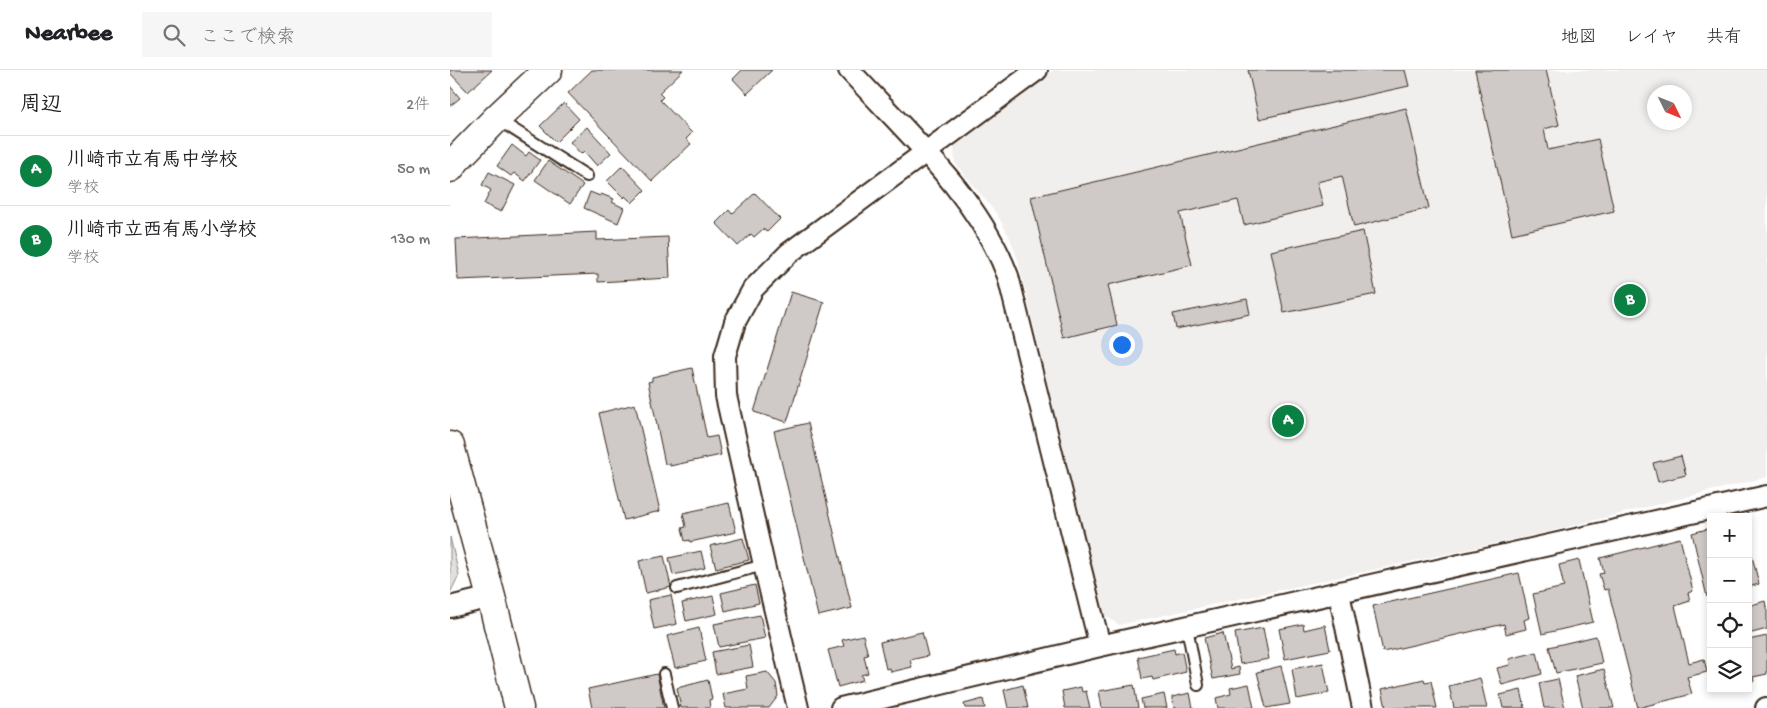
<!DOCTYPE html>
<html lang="ja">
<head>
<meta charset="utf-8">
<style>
	:root { --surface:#fff; --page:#f6f6f6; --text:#202124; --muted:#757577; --line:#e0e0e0; --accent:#0b8043 }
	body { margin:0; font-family:"Gochi Hand","Klee One",sans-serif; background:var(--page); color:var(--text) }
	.controls { position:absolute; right:15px; bottom:15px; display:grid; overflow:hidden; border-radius:0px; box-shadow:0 2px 8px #0003 }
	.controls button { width:45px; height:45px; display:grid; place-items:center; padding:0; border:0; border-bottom:1px solid var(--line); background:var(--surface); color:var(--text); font:25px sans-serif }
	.compass { position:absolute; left:1197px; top:15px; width:45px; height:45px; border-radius:50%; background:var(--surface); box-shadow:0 2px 8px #0003; rotate:133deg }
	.you { position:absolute; left:671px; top:274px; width:18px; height:18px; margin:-12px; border:4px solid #fff; border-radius:50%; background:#1a73e8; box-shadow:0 0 0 8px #1a73e833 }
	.badge { display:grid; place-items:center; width:32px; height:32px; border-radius:50%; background:var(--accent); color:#fff; font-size:16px; font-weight:700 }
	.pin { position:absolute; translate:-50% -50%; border:2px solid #fff; box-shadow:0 1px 5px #0006 }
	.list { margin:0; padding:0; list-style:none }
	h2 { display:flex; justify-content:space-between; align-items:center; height:65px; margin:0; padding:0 20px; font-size:21px }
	h2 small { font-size:16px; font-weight:400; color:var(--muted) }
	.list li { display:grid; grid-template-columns:32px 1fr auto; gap:15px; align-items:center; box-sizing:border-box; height:70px; padding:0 20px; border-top:1px solid var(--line) }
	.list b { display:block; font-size:19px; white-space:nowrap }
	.list p { margin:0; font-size:16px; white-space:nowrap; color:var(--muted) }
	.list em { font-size:16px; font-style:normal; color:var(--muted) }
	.icon { flex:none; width:28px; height:28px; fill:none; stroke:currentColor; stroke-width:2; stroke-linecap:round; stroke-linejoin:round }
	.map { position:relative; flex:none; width:1317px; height:638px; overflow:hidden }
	header { display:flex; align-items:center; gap:30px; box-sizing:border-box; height:70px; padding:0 25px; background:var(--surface); border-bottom:1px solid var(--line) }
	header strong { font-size:24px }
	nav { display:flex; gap:28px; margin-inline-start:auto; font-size:18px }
	.search { width:350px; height:45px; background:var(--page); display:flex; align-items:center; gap:12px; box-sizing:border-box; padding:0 18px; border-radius:0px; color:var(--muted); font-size:19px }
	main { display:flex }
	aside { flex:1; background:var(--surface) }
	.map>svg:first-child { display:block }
	.built { fill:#f1efee; fill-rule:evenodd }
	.green { fill:#e2e0de; stroke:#8e857e }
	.building { fill:#cfcac7; stroke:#3b2a1e }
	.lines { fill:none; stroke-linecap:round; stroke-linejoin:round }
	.lane-casing { stroke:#3b2a1e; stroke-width:14 }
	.street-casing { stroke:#3b2a1e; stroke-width:24 }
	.secondary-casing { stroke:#3b2a1e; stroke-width:31 }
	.lane { stroke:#fff; stroke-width:10 }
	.street { stroke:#fff; stroke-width:20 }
	.secondary { stroke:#fff; stroke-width:28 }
</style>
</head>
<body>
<header>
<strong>Nearbee</strong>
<div class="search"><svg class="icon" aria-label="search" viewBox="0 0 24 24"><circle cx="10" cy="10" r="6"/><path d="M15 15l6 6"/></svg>ここで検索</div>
<nav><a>地図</a><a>レイヤ</a><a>共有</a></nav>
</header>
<main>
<aside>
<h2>周辺<small>2件</small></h2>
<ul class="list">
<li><span class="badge">A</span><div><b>川崎市立有馬中学校</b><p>学校</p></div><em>50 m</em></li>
<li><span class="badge">B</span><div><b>川崎市立西有馬小学校</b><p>学校</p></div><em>130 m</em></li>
</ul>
</aside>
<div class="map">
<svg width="1317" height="638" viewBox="0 0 1317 638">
	<rect width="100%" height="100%" fill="#fff"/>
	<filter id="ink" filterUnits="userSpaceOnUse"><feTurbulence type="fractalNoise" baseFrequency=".02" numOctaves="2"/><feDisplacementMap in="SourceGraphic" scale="10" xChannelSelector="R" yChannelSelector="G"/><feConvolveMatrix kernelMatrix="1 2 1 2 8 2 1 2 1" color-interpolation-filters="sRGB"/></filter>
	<g filter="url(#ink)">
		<!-- built -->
		<path class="built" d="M603 0H1317V407L1093 463 669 555 653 544 568 190 559 166 546 143 505 93 504 74ZM1204 22H1234V52H1204Z"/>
		<!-- green -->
		<path class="green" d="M0 467 9 505 0 523Z"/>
		<!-- building -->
		<path class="building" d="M0 0H42L18 22 0 3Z
			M142 0H233L209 23 213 27 210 30 242 63 236 69 241 74 202 111 118 23Z
			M292 0H322L297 24 283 9Z
			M798 0H955L959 16 809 49Z
			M1025 0H1096L1109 55 1094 59 1098 80 1148 69 1164 141 1062 164Z
			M0 16 10 28 0 36Z
			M114 33 129 49 106 72 90 56Z
			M956 38 979 138 904 157 892 106 867 112 873 136 794 155 788 130 730 143 742 195 658 215 667 255 614 268 581 127Z
			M137 57 161 83 147 96 134 81 131 84 120 72Z
			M62 75 76 86 79 82 90 90 75 111 64 103 61 106 47 96Z
			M98 91 133 115 120 134 85 110Z
			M172 96 195 120 182 133 175 126 174 128 157 111Z
			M39 102 65 115 51 142 34 134 41 120 32 115Z
			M140 122 150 126 151 124 164 129 162 132 174 138 168 153 134 138Z
			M305 123 330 149 317 162 313 159 304 167 301 164 288 176 266 153 279 140 282 144Z
			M913 161 926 224 834 243 821 181Z
			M147 162V170L218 167 220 208 148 212V204L8 210 6 169Z
			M341 222 374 232 337 352 304 342Z
			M797 229 800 244 726 259 723 244Z
			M242 298 257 368 267 366 271 385 220 396V393L215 394 198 312 202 311V307Z
			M185 334 210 441 174 450 149 343Z
			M358 353 402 538 368 546 324 361Z
			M1231 386 1236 405 1208 412 1203 393Z
			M279 433 286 462 240 472V470L235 471 232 458 236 457 233 443Z
			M1261 458V526L1257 527 1242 463Z
			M293 468 299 490 266 498 260 476Z
			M1230 468 1243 521 1238 523 1240 531 1225 536 1239 593 1254 589 1257 602 1237 607 1242 624 1188 638 1158 519 1154 520 1149 504 1154 503 1150 488Z
			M1298 470 1309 514 1298 517Z
			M251 481 255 498 223 505 219 488Z
			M214 486 221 517 196 523 189 491Z
			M1129 490 1143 552 1092 564 1083 524 1114 517 1109 495Z
			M1069 503 1079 548 1074 550 1076 559 1056 564 1054 554 933 582 923 536Z
			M305 515 309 533 275 541 271 523Z
			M221 525 227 554 204 559 198 530Z
			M263 526 267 544 236 551 232 533Z
			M1315 531 1316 536 1317 535V559L1298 564V536Z
			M310 545 315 568 269 577 264 554Z
			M853 554 854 560 875 555 880 580 835 589 829 559Z
			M249 558 256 591 225 598 217 566Z
			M813 558 819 589 790 594 785 563Z
			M472 562 478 586 460 590 462 597 441 602 440 598 436 599 430 572Z
			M773 563 781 599 789 597 790 604 763 609 754 568Z
			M413 565 418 585 414 586 418 603 411 605 413 610 388 617 378 580 394 576 392 570Z
			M1146 566 1152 593 1106 603 1099 577Z
			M1317 566V604L1303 607 1304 611 1298 613V570Z
			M299 575 303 597 266 604 262 582Z
			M724 579 725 584 732 582 736 602 703 610 702 607 692 609 688 587Z
			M1087 582 1092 604 1052 615 1047 598 1060 595 1059 589Z
			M873 593 879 623 847 629 842 599Z
			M831 596 840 634 816 638 807 602Z
			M1154 599 1164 638H1133L1125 606Z
			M317 602 326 613 328 626 319 638H276L273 624 298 619 296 606Z
			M207 604 214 638H142L138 619Z
			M1030 608 1037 638H1004L999 616Z
			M974 609 975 612 981 611 987 638H936L932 619Z
			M1108 609 1115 638H1094L1089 613Z
			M258 610 262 629 259 630 260 638H231L227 618Z
			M799 614 804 638H768L766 628 781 624 780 618Z
			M573 615 578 638H558L554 620Z
			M684 615 688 638H652L649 621Z
			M631 617 632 622 636 621 640 638H615L612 621Z
			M1071 620 1075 638H1053L1050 625Z
			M740 623 743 638H724L722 627Z
			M714 624 717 638H693L691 629Z
			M533 629 535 638H515L514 634Z"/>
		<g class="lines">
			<!-- lane casing -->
			<g class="lane-casing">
				<path id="lane" d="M47 49 137 106
					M227 518 314 495
					M737 557 748 615
					M214 604 222 638"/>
			</g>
			<!-- street casing -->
			<g class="street-casing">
				<path id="street" d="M399 0C456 62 528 126 558 206L650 576
					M889 523 913 638
					M0 537 41 527
					M348 638 314 495 276 326 275 286 285 252 303 219 339 183 587 0
					M391 638 650 576 1317 426
					M1316 638H1317"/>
			</g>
			<!-- secondary casing -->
			<g class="secondary-casing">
				<path id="secondary" d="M0 98 6 90 46 49 98 0
					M0 376 41 527 69 638"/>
			</g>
			<!-- lane -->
			<use href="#lane" class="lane"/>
			<!-- street -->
			<use href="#street" class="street"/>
			<!-- secondary -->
			<use href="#secondary" class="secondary"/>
		</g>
	</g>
</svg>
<div class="controls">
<button>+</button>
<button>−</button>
<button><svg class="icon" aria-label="locate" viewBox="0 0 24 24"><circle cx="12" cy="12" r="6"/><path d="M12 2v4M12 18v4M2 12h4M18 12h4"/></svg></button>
<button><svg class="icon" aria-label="layers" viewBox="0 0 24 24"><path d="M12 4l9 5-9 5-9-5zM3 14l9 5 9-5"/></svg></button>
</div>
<svg class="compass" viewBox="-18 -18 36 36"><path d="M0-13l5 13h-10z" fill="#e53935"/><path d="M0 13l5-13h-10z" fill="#757577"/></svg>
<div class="you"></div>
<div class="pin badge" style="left:838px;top:351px">A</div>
<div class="pin badge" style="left:1180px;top:230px">B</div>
</div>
</main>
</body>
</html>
